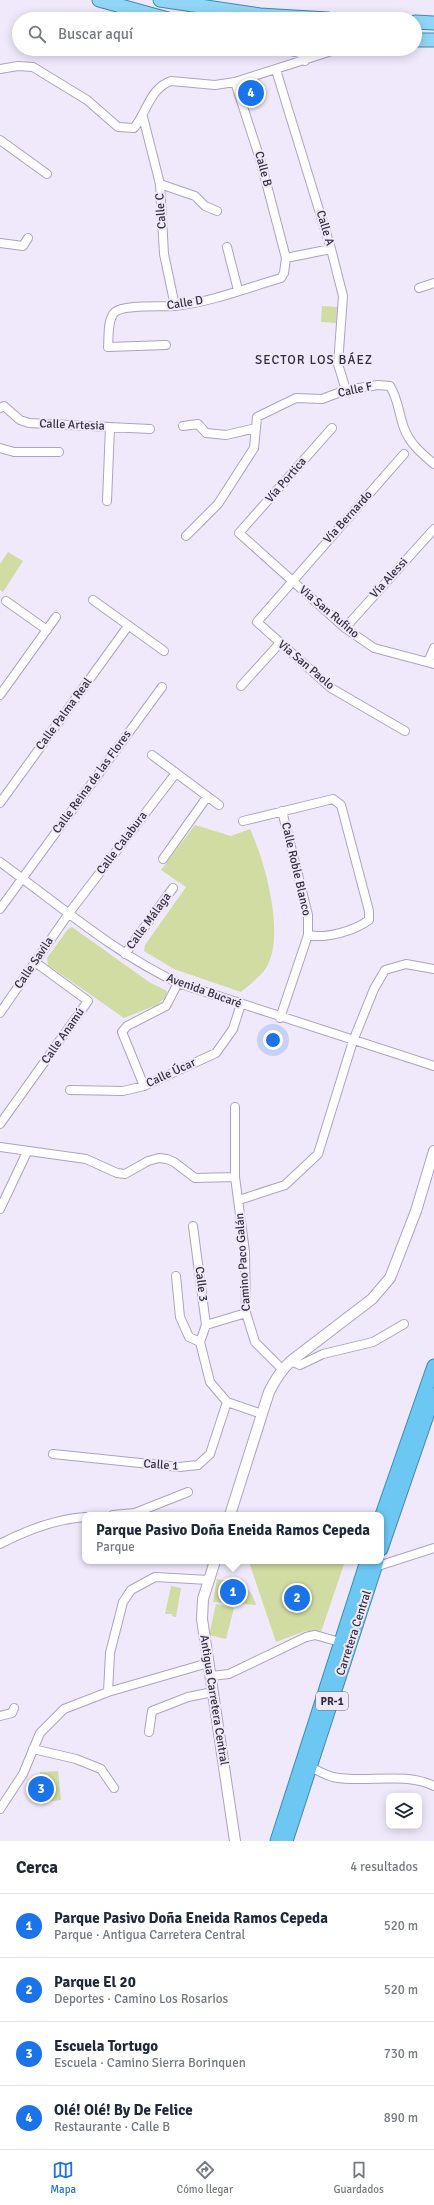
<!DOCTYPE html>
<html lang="es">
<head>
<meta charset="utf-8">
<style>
	:root { --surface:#fff; --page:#f6f6f7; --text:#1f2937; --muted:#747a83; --line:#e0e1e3; --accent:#1a73e8 }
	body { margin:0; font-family:Signika,sans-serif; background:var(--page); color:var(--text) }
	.controls { position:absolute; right:12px; bottom:12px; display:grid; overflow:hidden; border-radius:8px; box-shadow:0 2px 10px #0003 }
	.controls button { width:36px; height:36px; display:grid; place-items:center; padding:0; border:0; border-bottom:1px solid var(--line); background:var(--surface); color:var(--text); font:20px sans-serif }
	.you { position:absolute; left:273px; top:1040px; width:14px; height:14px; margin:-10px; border:3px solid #fff; border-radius:50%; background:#1a73e8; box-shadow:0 0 0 6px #1a73e833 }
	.badge { display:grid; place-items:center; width:26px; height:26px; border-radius:50%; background:var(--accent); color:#fff; font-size:13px; font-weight:700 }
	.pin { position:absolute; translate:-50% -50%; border:2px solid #fff; box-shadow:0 1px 4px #0006 }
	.popup { position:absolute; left:82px; top:1512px; width:302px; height:52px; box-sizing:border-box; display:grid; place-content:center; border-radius:8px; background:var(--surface); filter:drop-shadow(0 1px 3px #0005); font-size:13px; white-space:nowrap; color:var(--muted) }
	.popup b { font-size:15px; color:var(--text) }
	.popup::after { content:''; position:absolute; left:50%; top:100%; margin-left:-8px; border:8px solid transparent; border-top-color:var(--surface) }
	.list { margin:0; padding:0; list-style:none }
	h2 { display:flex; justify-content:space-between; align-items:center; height:52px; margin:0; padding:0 16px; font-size:17px }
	h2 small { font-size:13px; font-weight:400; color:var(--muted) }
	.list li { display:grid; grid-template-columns:26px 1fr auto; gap:12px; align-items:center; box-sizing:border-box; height:64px; padding:0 16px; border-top:1px solid var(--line) }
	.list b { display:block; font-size:15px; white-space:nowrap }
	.list p { margin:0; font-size:13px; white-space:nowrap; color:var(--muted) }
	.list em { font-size:13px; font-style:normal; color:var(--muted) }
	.icon { flex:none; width:22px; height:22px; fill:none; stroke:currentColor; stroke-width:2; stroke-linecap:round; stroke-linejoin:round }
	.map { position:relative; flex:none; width:434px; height:1841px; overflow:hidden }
	.search { position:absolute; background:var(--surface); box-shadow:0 2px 10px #0003; left:12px; right:12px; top:12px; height:44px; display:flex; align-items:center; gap:10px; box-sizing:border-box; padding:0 14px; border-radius:22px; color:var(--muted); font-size:15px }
	.sheet { height:308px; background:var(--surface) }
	nav { display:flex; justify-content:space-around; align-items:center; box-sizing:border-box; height:56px; border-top:1px solid var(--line); background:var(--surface); font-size:11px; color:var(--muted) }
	nav a { display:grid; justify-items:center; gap:2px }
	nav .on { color:var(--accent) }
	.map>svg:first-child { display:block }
	.green { fill:#d0dca1 }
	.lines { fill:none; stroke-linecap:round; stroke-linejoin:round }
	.minor-casing { stroke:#aea2c0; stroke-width:10 }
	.tertiary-casing { stroke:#aea2c0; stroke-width:12 }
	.primary-casing { stroke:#408ab0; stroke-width:15 }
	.trunk-casing { stroke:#408ab0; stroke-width:15 }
	.minor { stroke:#fff; stroke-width:8 }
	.tertiary { stroke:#fff; stroke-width:10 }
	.primary { stroke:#91d6f6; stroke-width:13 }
	.trunk { stroke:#6cc8f3; stroke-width:13 }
	.labels { text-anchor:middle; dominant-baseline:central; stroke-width:4; stroke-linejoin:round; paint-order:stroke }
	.shield { fill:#f0e9fc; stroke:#6c6674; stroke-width:1 }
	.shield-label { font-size:11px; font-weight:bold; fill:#332e3a }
	.street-label { font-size:12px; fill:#332e3a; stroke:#f0e9fc }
	.neighbourhood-label { font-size:13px; letter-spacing:1px; fill:#332e3a; stroke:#f0e9fc }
</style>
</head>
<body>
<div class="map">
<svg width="434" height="1841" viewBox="0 0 434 1841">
	<rect width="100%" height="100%" fill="#f0e9fc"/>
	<!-- green -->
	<path class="green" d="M322 306 337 307 336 323 321 322Z
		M8 552 23 561 3 592 0 590V564Z
		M195 825 231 836 250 829C265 861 286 936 266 968 260 977 249 985 241 992L174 969 144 951 145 945 186 887 161 870Z
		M72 927 149 982 167 991 166 997 157 1005 124 1018 48 965 47 958 68 929Z
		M251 1561H345L321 1632 305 1631 276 1642 250 1565Z
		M217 1579C237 1584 250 1583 256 1605L213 1602Z
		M171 1586 181 1588 176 1617 172 1616V1614H165Z
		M216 1604 234 1608 226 1639 209 1635Z
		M58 1771 61 1800 44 1802 40 1772Z"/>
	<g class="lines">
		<!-- minor casing -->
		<g class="minor-casing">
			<path id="minor" d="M282 49 300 53 305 61
				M0 69 18 66 33 67 87 100 118 127 134 128C147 112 150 88 171 81L215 85 235 82 338 49
				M276 70 331 249 343 296 338 364 346 390
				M143 117 160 184 164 254 175 306
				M0 140 47 174
				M160 184 195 196 205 206 217 211
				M0 243 23 246 28 238
				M227 247 238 290
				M286 258 331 249
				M419 288 434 283
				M166 345 108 347C109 338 107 319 115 312 124 304 162 307 175 306 211 302 247 288 281 278L284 273 286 258 260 159 235 82
				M0 408 4 406 20 420 29 423 150 429
				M183 426 198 424 206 433 226 435 256 428
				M332 428 239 533 345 628 374 648 434 664
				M0 448 14 452H59
				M404 454 257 622 331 688 405 731
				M107 501 110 427
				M186 536 218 504 254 448 257 417 296 398 322 399 346 390 378 385 390 386C399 401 398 412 404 428 410 444 421 453 434 464
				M93 600 164 651
				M6 601 47 630
				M345 628 434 529
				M428 662 434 648
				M241 686 279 644
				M0 695 56 617
				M152 755 219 805
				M0 803 128 626
				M243 821 333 799 341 805 369 911V920C354 931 326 939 308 935
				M163 859 207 797
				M0 862C58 904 113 952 178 983L434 1066
				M0 909 162 687
				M125 954 173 888
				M0 1013 69 913 176 773
				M280 1018 308 935V915L282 811
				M144 1086 122 1032 127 1026 166 1006 178 983
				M70 1090 123 1091 144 1086 216 1053 233 1029 241 1004
				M235 1107V1177L245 1252 246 1313 255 1342 282 1369
				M0 1124 88 1001 35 962
				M0 1147 86 1159 117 1173 125 1174 148 1161 159 1158 167 1159 174 1162 195 1178 235 1177
				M239 1200 285 1185 318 1154 353 1041 374 989 385 970 406 964 434 969
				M0 1209 27 1152
				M193 1226 206 1325 200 1342
				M176 1276 180 1317 189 1337 200 1342 210 1382 227 1402 262 1414
				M206 1325 246 1313
				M291 1361 300 1365 323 1354 373 1342 404 1324
				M53 1454 179 1467 198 1465 210 1454 227 1402
				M113 1515 135 1513 188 1492
				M0 1544C25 1531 57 1519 85 1517
				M372 1566 375 1567 434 1548
				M211 1676 229 1674 306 1637 315 1635 340 1642
				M108 1692 110 1653 123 1602 131 1590 155 1577 209 1580
				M0 1716 12 1713 14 1708
				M149 1732 152 1711 188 1697 213 1692
				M33 1749 76 1759 101 1769 114 1788
				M310 1767C317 1770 325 1775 333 1777 365 1784 403 1771 434 1786
				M0 1809 23 1774 40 1733 64 1709 108 1692 208 1663"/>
		</g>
		<!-- tertiary casing -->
		<g class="tertiary-casing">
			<path id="tertiary" d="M230 1515 269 1392C275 1380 281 1370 291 1361L372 1299 390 1278 416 1211 434 1151
				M215 1561 203 1599 202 1619 235 1841"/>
		</g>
		<!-- primary casing -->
		<g class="primary-casing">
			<path id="primary" d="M99 0 168 19
				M160 0 260 15 328 19
				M415 22 434 23
				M415 40H434"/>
		</g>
		<!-- trunk casing -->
		<g class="trunk-casing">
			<path id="trunk" d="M381 1518 434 1366
				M381 1549 434 1395
				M277 1841 367 1561
				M286 1841 377 1561"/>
		</g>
		<!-- minor -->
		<use href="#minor" class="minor"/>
		<!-- tertiary -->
		<use href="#tertiary" class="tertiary"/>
		<!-- primary -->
		<use href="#primary" class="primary"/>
		<!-- trunk -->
		<use href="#trunk" class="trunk"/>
	</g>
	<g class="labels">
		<!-- shield labels -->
		<rect class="shield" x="316" y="1692" width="32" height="18" rx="3"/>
		<g class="shield-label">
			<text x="332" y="1701">PR-1</text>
		</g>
		<!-- street labels -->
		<g class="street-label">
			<text transform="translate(263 169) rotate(75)">Calle B</text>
			<text transform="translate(161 211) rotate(-94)">Calle C</text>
			<text transform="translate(325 228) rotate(73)">Calle A</text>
			<text transform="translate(185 303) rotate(-9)">Calle D</text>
			<text transform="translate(355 390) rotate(-12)">Calle F</text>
			<text transform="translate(72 425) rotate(2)">Calle Artesia</text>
			<text transform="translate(286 480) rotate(-49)">Vía Portica</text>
			<text transform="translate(348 517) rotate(-48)">Vía Bernardo</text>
			<text transform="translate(389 578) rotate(-48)">Vía Alessi</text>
			<text transform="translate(329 612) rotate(40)">Via San Rufino</text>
			<text transform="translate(306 665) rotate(40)">Vía San Paolo</text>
			<text transform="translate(64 714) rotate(-54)">Calle Palma Real</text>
			<text transform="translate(92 782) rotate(-54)">Calle Reina de las Flores</text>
			<text transform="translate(122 843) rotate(-53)">Calle Calabura</text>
			<text transform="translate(296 869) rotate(77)">Calle Roble Blanco</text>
			<text transform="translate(149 921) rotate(-54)">Calle Málaga</text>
			<text transform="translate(34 963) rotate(-56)">Calle Savila</text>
			<text transform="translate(204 991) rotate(20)">Avenida Bucaré</text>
			<text transform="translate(63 1036) rotate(-55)">Calle Anamú</text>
			<text transform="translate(171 1073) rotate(-25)">Calle Úcar</text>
			<text transform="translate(243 1262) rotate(-94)">Camino Paco Galán</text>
			<text transform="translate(201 1284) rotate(83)">Calle 3</text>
			<text transform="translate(161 1465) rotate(4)">Calle 1</text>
			<text transform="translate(354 1633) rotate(-72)">Carretera Central</text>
			<text transform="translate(214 1700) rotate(81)">Antigua Carretera Central</text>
		</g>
		<!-- neighbourhood labels -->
		<g class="neighbourhood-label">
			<text x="314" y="360">SECTOR LOS BÁEZ</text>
		</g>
	</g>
</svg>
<div class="controls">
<button><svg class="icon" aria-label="layers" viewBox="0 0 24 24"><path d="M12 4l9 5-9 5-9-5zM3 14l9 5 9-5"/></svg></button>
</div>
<div class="you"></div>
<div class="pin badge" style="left:233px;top:1592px">1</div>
<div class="popup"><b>Parque Pasivo Doña Eneida Ramos Cepeda</b>Parque</div>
<div class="pin badge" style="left:297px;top:1598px">2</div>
<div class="pin badge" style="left:41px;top:1789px">3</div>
<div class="pin badge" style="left:251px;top:93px">4</div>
<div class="search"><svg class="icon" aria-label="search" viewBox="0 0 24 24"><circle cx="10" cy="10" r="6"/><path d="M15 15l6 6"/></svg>Buscar aquí</div>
</div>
<section class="sheet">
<h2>Cerca<small>4 resultados</small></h2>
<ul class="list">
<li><span class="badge">1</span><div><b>Parque Pasivo Doña Eneida Ramos Cepeda</b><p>Parque · Antigua Carretera Central</p></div><em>520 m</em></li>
<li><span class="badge">2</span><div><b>Parque El 20</b><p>Deportes · Camino Los Rosarios</p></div><em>520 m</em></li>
<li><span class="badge">3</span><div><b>Escuela Tortugo</b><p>Escuela · Camino Sierra Borinquen</p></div><em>730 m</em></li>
<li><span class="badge">4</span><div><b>Olé! Olé! By De Felice</b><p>Restaurante · Calle B</p></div><em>890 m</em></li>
</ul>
</section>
<nav>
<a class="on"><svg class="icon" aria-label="map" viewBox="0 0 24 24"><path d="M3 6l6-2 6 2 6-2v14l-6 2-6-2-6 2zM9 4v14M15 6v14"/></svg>Mapa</a>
<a><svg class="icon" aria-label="directions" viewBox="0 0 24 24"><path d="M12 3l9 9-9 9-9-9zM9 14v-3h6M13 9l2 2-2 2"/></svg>Cómo llegar</a>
<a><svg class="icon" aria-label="saved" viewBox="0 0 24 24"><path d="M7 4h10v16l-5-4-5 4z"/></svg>Guardados</a>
</nav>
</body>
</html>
